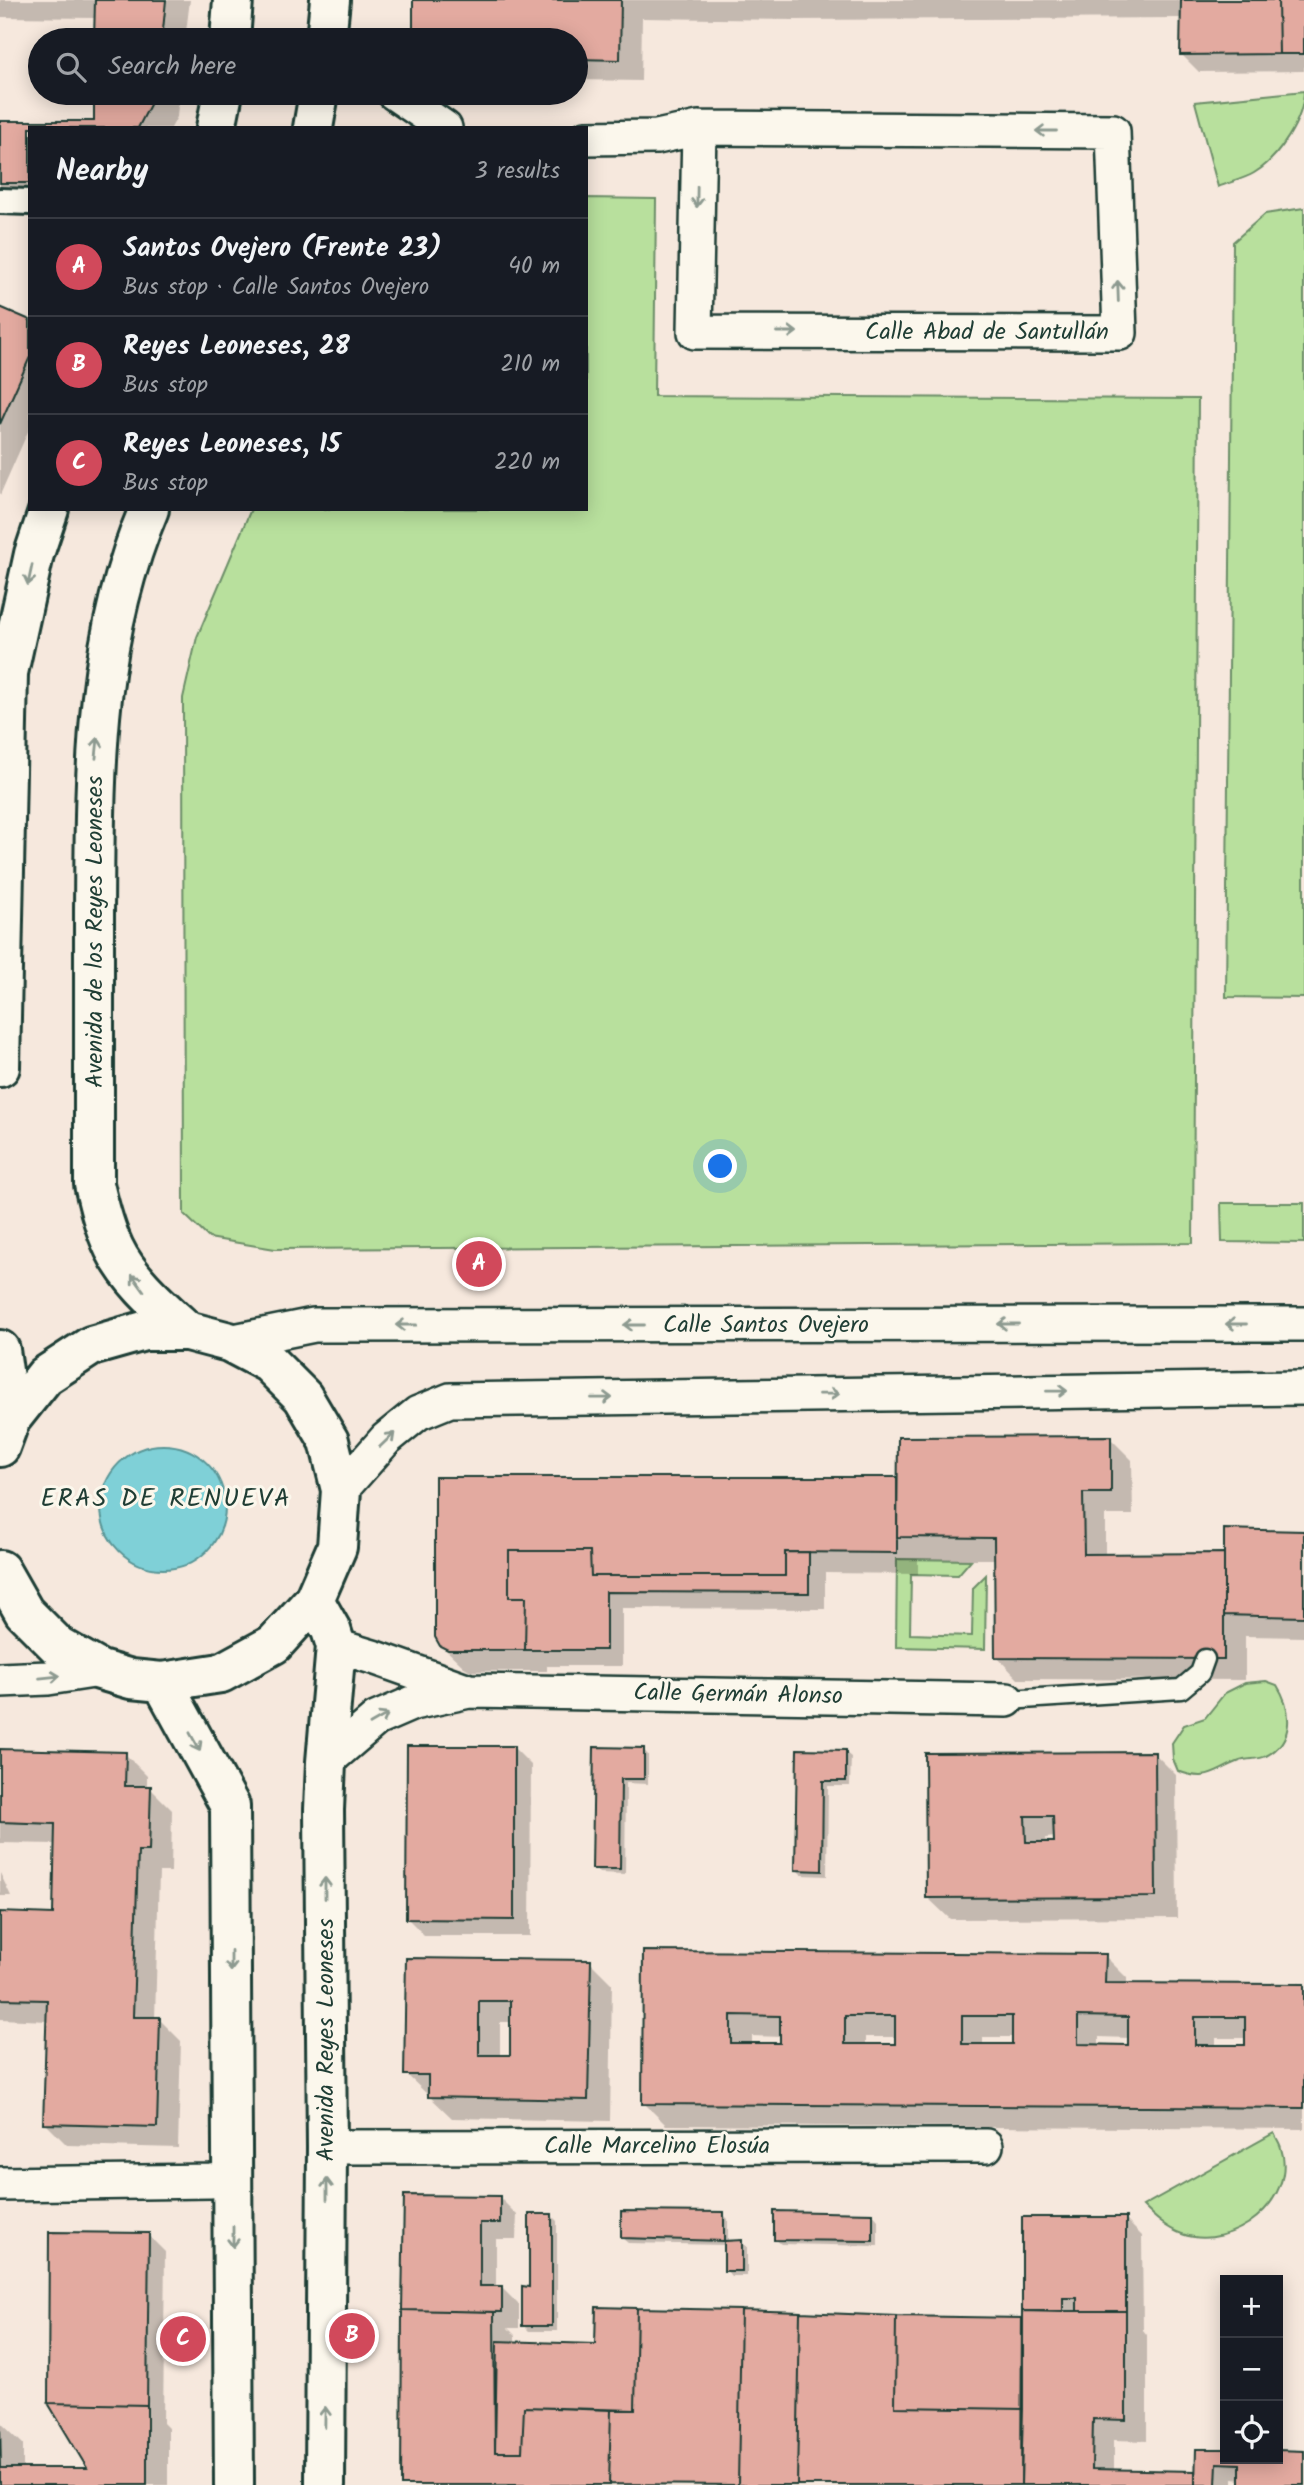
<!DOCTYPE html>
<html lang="en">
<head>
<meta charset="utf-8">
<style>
	:root { --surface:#171b24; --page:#20242c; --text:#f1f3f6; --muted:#9ea1a6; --line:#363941; --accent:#d1495b }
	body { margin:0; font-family:Kalam,sans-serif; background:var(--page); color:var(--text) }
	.controls { position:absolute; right:21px; bottom:21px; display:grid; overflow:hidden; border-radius:0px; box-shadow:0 4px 18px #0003 }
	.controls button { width:63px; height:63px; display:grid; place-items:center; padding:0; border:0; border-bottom:2px solid var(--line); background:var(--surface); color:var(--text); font:35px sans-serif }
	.you { position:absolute; left:721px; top:1167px; width:24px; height:24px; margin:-18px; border:5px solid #fff; border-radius:50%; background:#1a73e8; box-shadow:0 0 0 10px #1a73e833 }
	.badge { display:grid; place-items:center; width:46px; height:46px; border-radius:50%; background:var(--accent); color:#fff; font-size:23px; font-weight:700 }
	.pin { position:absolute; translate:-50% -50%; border:4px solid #fff; box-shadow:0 2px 7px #0006 }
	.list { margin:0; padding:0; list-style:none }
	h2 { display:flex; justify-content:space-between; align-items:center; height:91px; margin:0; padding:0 28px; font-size:30px }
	h2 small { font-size:23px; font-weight:400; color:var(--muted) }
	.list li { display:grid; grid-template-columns:46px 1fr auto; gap:21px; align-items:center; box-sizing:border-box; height:98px; padding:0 28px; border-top:2px solid var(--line) }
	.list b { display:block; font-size:26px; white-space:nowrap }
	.list p { margin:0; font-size:23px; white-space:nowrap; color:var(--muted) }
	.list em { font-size:23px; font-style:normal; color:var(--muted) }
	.icon { flex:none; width:38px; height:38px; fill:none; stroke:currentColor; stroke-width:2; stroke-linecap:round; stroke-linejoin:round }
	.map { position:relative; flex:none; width:1304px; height:2485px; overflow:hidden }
	.search { position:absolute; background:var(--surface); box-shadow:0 4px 18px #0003; left:28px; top:28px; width:560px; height:77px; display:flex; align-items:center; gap:18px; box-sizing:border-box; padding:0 24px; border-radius:38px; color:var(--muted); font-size:26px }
	.panel { position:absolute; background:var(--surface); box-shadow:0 4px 18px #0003; left:28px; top:126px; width:560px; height:385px; border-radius:0px }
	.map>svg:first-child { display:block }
	.green { fill:#b8e09d; stroke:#6c8e68; stroke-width:2 }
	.water { fill:#7fd0d7; stroke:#599596; stroke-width:2 }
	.shadow { fill:#0003; fill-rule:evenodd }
	.building { fill:#e3aaa0; stroke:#1f3d34; stroke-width:2; fill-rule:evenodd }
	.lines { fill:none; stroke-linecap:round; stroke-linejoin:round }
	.service-casing { stroke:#1f3d34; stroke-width:23 }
	.pedestrian-casing { stroke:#1f3d34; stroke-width:30 }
	.minor-casing { stroke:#1f3d34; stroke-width:38 }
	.primary-casing { stroke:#1f3d34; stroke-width:44 }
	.service { stroke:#fbf7ec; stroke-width:18 }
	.pedestrian { stroke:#fbf7ec; stroke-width:24 }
	.minor { stroke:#fbf7ec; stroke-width:33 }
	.primary { stroke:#fbf7ec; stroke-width:38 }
	.oneway { stroke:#8d9a90 }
	.labels { text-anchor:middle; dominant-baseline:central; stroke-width:6; stroke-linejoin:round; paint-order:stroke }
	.street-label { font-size:24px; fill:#1f3d34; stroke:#fbf7ec }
	.neighbourhood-label { font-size:26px; letter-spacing:2px; fill:#1f3d34; stroke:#fbf7ec }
</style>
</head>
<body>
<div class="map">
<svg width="1304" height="2485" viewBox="0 0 1304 2485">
	<rect width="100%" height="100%" fill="#f6e8dd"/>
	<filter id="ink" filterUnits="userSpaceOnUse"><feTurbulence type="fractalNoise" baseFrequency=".0143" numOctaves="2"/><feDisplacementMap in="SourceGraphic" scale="14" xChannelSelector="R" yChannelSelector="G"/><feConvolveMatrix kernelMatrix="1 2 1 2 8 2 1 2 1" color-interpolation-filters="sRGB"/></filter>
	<g filter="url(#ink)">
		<!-- green -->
		<path class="green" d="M1304 91C1304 119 1279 158 1254 173 1244 179 1230 182 1218 187L1195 102Z
			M586 198 656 199 654 396 1198 399 1193 1243 275 1249 209 1238 184 1214 183 698 197 637 251 509H586Z
			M1304 208V998L1226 997 1233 242 1265 214Z
			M1221 1203H1304V1243L1222 1242Z
			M897 1559 971 1560 958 1575 911 1574 910 1634 972 1636 973 1588 986 1575 985 1649 896 1647Z
			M1266 1681 1277 1685C1292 1709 1295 1741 1266 1756 1259 1760 1248 1758 1240 1761 1213 1771 1208 1783 1178 1771L1173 1759 1172 1743 1184 1725 1205 1718 1225 1693 1245 1683Z
			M1274 2133C1276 2138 1280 2143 1281 2148 1298 2200 1232 2252 1182 2234 1166 2228 1155 2218 1143 2206Z"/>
		<!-- water -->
		<path class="water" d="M101 1507a62 62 0 1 1 124 0a62 62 0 1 1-124 0Z"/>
		<!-- shadow -->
		<path class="shadow" d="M0 0H190L185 40H96V18L0 17Z
			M415 0H1304V71L1199 72 1182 55V18L793 20 642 18 641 81 576 80V40H415Z
			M96 93H179L177 117 171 128H30V204H0V123H95Z
			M0 309 30 322V427L0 495Z
			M1110 1438 1132 1460 1133 1515H1105V1556L1226 1555 1304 1532V1637L1245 1636V1680L1018 1679 997 1657 996 1559H918V1574L825 1573V1609L622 1608V1666H547V1671H471L464 1667 441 1645 436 1479H899Z
			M514 1748 531 1765 530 1936H425L408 1919Z
			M596 1749H643L648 1755V1784L626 1783 625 1874 599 1873 594 1868Z
			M0 1751 125 1754 147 1776V1788H150L172 1810 171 1872H159L155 2019H159L181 2041 178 2148 67 2145 45 2123 48 2021 0 2019V1914L54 1916 56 1844 0 1843Z
			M798 1751 845 1752 851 1757 850 1786H828L827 1876 802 1875 797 1870Z
			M1154 1753 1176 1775 1177 1918 950 1919 928 1898 927 1755ZM1055 1837V1844H1047L1046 1838Z
			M0 1873 11 1896H0Z
			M645 1952 1105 1956 1127 1978V1985L1304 1986V2129L666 2125 644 2103ZM752 2036 782 2037V2045H752ZM866 2037H897V2046H866ZM983 2037H1014V2046H983ZM1099 2037 1129 2038V2046H1099ZM1216 2038H1246V2046H1216Z
			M407 1959 590 1962 612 1984 610 2121 452 2118 406 2074ZM500 2022H512V2057H500Z
			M406 2197 500 2198 517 2215 516 2239H496V2288H502L519 2305V2328H508L515 2335V2343L597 2345 1024 2319 1125 2219 1142 2236 1143 2330 1147 2335V2441L1114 2440V2471L1195 2472 1197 2475 1198 2451H1225V2459H1278V2452L1304 2453V2485H1242V2480L1233 2479V2485H402Z
			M723 2214 728 2219V2242H741L747 2247V2276H731L726 2270V2245L628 2243 622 2238Z
			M873 2214 878 2220V2246L781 2244 775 2239Z
			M551 2215 557 2221V2331H529L524 2326 531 2288Z
			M148 2235 165 2252 163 2423 168 2428V2485H0V2422L23 2444V2469L90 2470Z"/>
		<!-- building -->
		<path class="building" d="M95 0H166L162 40H94Z
			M413 0H621L620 60 576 59V40H413Z
			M1181 0H1278L1279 54 1180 55Z
			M1278 0H1304V54H1279Z
			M94 93H156L138 128H30V183H0V121H94Z
			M0 307 30 320V357L0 424Z
			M1111 1436V1493H1083L1084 1554 1224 1553V1659L995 1658 994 1538 897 1537 898 1437Z
			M435 1477H897V1553L785 1552V1576H591L590 1551H509V1597H526L525 1650H448L440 1646 435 1637Z
			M1224 1529 1304 1531V1617L1224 1615Z
			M509 1551H590L591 1576H785V1552H809V1593L606 1592V1650H525L526 1597H509Z
			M407 1746H514V1920L406 1919Z
			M594 1747 644 1748V1779H621L620 1869H592Z
			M0 1749 126 1752 125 1786H151L149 1851H138L133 2017H160L157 2127 43 2124 47 2000 0 1999V1912L53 1914 55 1824 0 1822Z
			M797 1749 846 1750V1781H823L822 1871 795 1870Z
			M1155 1752 1156 1897 926 1898 925 1753ZM1025 1816H1053L1054 1842H1026Z
			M643 1951 1106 1954 1105 1983 1304 1984V2108L642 2104ZM731 2015 780 2016V2043H731ZM845 2016H895V2044H845ZM962 2016H1012V2044H962ZM1078 2016 1128 2017V2045L1078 2044ZM1195 2017H1245V2045H1195Z
			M406 1958 591 1960 588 2100 428 2097V2075H404ZM479 2001H510V2055H479Z
			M404 2195 500 2196V2223H480V2286H502V2312L402 2310Z
			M621 2211 724 2212V2241L621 2238Z
			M774 2211 873 2213V2241L774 2240Z
			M529 2214H552V2326H522V2286L529 2287Z
			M1022 2217H1126V2311H1077V2298H1063V2312L1022 2311Z
			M49 2232 149 2233 147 2405 48 2403Z
			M742 2240V2271H724V2241Z
			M596 2307 637 2308 635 2410 524 2407 522 2452H495L497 2341 595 2344Z
			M637 2308 741 2310 738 2485 609 2484 611 2410H635Z
			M402 2310 494 2312 495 2452H522L524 2407 611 2410 609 2485H401Z
			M741 2310 800 2312 797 2485H738Z
			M1022 2311H1126V2420L1093 2419 1092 2469 1195 2471V2485H1021Z
			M800 2312 896 2316 895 2407 1023 2409 1021 2485H797Z
			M896 2316 1023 2318V2409L895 2407Z
			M48 2403 147 2405V2485H0V2421L1 2468H87Z
			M1196 2449H1225V2459H1278V2450L1304 2451V2485H1240V2464L1217 2463 1216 2485H1195Z"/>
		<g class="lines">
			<!-- service casing -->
			<g class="service-casing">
				<path id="service" d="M1007 1700 1181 1689 1200 1673 1205 1659"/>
			</g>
			<!-- pedestrian casing -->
			<g class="pedestrian-casing">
				<path id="pedestrian" d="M0 201 30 202"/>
			</g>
			<!-- minor casing -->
			<g class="minor-casing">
				<path id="minor" d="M394 93 445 128
					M586 138 657 137 699 128 1113 131 1120 333 695 332 699 128
					M229 1342 314 1325 1304 1324
					M341 1490 386 1439 418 1413 450 1400 1304 1388
					M336 1646 376 1658 469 1691
					M0 1680 48 1678 100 1670
					M326 1762 376 1719 413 1703 469 1691 1007 1700
					M327 2147 986 2146
					M0 2184 211 2181 232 2178"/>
			</g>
			<!-- primary casing -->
			<g class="primary-casing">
				<path id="primary" d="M230 40 233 0
					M326 40 330 0
					M216 128 223 93
					M313 128 319 93
					M149 509C93 641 95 773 94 912 94 1003 94 1094 94 1184 99 1206 104 1227 114 1248 129 1280 161 1307 187 1331
					M0 1067 8 673 34 554 49 509
					M0 1350 10 1420
					M0 1447 10 1420 45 1376 91 1346 144 1331H187L229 1342 269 1363 303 1397 329 1441 341 1490 337 1547 314 1600 274 1644 221 1673 162 1682 131 1679 100 1670 58 1646 24 1612 0 1570
					M314 1600 331 1630 336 1646 326 1762 324 1810 327 2147 325 2485
					M162 1682 230 1806 234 2485"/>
			</g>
			<!-- service -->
			<use href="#service" class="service"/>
			<!-- pedestrian -->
			<use href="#pedestrian" class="pedestrian"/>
			<!-- minor -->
			<use href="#minor" class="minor"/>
			<!-- primary -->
			<use href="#primary" class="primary"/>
		</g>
		<!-- one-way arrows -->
		<defs><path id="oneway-shaft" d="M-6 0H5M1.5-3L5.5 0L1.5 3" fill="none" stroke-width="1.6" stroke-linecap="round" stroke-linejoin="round" transform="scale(1.75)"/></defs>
		<g class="oneway">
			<use href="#oneway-shaft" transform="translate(1046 131) rotate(-180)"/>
			<use href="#oneway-shaft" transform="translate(697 197) rotate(91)"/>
			<use href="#oneway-shaft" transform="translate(1118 291) rotate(-92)"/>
			<use href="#oneway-shaft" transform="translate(787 332)"/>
			<use href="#oneway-shaft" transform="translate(30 575) rotate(102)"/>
			<use href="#oneway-shaft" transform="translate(97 748) rotate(-84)"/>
			<use href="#oneway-shaft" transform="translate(138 1283) rotate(-126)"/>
			<use href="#oneway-shaft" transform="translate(1008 1324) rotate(180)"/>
			<use href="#oneway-shaft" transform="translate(1236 1324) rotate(180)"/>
			<use href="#oneway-shaft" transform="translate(406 1325) rotate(-180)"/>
			<use href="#oneway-shaft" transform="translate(634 1325) rotate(180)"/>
			<use href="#oneway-shaft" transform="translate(1057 1391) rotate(-1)"/>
			<use href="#oneway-shaft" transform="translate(829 1394) rotate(-1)"/>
			<use href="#oneway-shaft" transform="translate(602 1398) rotate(-1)"/>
			<use href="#oneway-shaft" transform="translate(387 1440) rotate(-44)"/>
			<use href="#oneway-shaft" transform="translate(50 1677) rotate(-6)"/>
			<use href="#oneway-shaft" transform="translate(379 1719) rotate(-30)"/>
			<use href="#oneway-shaft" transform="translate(195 1742) rotate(61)"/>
			<use href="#oneway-shaft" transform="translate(325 1888) rotate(-90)"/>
			<use href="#oneway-shaft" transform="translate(231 1961) rotate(90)"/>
			<use href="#oneway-shaft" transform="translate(327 2189) rotate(-90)"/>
			<use href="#oneway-shaft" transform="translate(233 2237) rotate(90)"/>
			<use href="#oneway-shaft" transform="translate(325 2417) rotate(-89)"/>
		</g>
	</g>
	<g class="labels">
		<!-- street labels -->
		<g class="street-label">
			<text x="987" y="332">Calle Abad de Santullán</text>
			<text transform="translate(95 932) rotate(-90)">Avenida de los Reyes Leoneses</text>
			<text x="766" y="1325">Calle Santos Ovejero</text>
			<text transform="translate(738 1695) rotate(1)">Calle Germán Alonso</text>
			<text transform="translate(326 2040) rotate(-90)">Avenida Reyes Leoneses</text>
			<text x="657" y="2146">Calle Marcelino Elosúa</text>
		</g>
		<!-- neighbourhood labels -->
		<g class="neighbourhood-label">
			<text x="166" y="1499">ERAS DE RENUEVA</text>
		</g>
	</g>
</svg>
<div class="controls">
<button>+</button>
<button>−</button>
<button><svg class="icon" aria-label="locate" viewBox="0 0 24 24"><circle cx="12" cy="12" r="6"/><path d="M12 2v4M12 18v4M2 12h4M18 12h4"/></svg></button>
</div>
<div class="you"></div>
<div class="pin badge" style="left:479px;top:1264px">A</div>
<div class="pin badge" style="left:352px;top:2336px">B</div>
<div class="pin badge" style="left:183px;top:2339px">C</div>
<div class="search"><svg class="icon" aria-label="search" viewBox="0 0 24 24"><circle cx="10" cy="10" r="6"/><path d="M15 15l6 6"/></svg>Search here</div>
<section class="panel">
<h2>Nearby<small>3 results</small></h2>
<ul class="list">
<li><span class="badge">A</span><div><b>Santos Ovejero (Frente 23)</b><p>Bus stop · Calle Santos Ovejero</p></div><em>40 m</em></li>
<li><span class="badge">B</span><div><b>Reyes Leoneses, 28</b><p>Bus stop</p></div><em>210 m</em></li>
<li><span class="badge">C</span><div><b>Reyes Leoneses, 15</b><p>Bus stop</p></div><em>220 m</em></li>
</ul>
</section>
</div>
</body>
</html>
